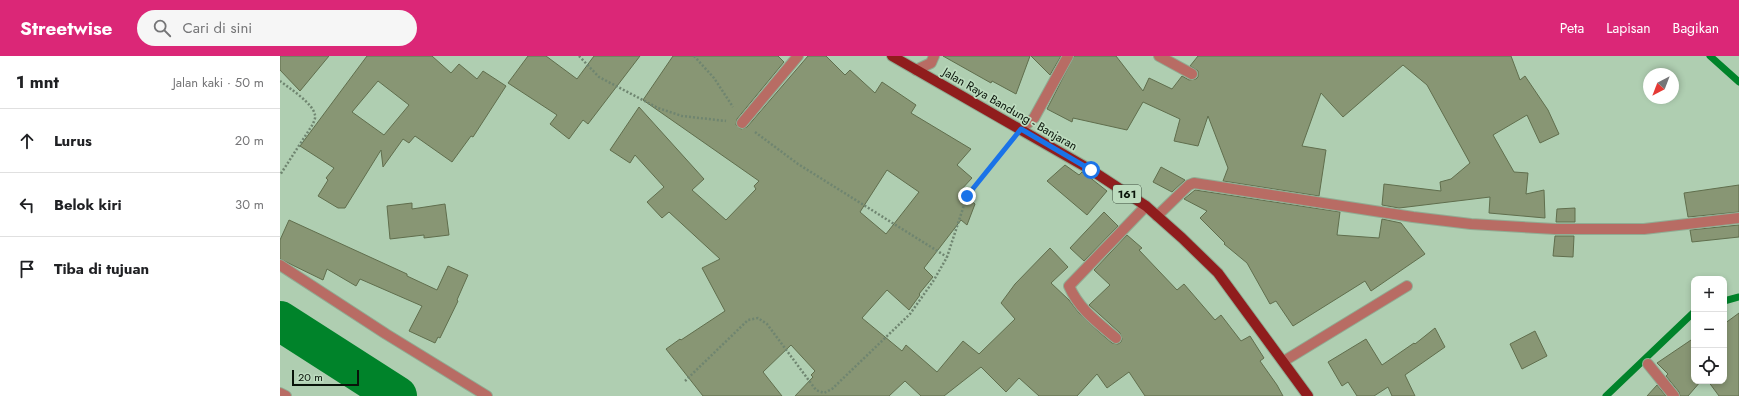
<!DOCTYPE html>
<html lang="id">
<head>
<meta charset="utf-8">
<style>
	:root { --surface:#fff; --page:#f6f6f6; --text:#202124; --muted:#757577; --line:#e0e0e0; --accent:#db2777 }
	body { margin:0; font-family:Jost,sans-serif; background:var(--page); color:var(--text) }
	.controls { position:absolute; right:12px; bottom:12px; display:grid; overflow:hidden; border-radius:8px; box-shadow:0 2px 6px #0003 }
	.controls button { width:36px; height:36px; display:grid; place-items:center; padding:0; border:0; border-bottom:1px solid var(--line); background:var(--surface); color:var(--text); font:20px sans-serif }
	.compass { position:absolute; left:1363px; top:12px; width:36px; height:36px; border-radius:50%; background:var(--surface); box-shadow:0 2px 6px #0003; rotate:222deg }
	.scale { position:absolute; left:12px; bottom:10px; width:67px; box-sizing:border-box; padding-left:4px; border:2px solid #091309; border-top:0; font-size:11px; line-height:14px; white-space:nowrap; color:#091309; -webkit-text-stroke:3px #bcdbbe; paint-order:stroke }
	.stop { position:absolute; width:12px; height:12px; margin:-9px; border:3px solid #1a73e8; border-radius:50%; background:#fff }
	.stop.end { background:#1a73e8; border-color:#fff; box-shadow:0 1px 4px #0008 }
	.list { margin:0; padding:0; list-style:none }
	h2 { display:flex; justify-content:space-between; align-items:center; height:52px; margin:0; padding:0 16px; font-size:17px }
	h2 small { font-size:13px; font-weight:400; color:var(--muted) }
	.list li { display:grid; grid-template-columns:26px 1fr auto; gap:12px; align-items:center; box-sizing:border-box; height:64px; padding:0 16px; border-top:1px solid var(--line) }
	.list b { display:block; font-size:15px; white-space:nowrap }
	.list em { font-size:13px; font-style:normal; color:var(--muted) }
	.icon { flex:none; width:22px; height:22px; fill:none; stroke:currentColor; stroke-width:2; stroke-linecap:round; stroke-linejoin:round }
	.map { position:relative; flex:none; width:1459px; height:340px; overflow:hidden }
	header { display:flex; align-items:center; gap:24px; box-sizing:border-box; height:56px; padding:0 20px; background:var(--accent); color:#fff }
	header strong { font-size:19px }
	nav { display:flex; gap:22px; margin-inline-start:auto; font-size:14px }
	.search { width:280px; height:36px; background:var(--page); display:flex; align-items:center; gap:10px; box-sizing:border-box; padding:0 14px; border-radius:22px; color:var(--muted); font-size:15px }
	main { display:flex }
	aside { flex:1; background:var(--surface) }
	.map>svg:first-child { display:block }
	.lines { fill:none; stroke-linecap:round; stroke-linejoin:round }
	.stream { stroke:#00832a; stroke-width:7 }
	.river { stroke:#00832a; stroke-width:40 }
	.building { fill:#889674; stroke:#606e4d; fill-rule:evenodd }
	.minor-casing { stroke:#91ac93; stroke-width:12 }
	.major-casing { stroke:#91ac93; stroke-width:12 }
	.path { stroke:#6f8570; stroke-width:2.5; stroke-dasharray:2 2; stroke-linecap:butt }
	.minor { stroke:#b86c64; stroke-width:10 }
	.major { stroke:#901d1d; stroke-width:10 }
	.route { stroke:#1a73e8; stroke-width:5 }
	.labels { text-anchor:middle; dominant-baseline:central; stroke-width:3.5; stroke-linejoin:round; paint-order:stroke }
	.shield { fill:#bcdbbe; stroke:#3f4f3f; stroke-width:1 }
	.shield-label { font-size:11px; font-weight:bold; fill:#091309 }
	.street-label { font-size:12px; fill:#091309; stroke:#bcdbbe }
</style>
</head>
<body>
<header>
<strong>Streetwise</strong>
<div class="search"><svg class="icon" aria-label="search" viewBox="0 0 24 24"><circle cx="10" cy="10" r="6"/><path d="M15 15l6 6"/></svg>Cari di sini</div>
<nav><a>Peta</a><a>Lapisan</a><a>Bagikan</a></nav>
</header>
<main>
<aside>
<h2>1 mnt<small>Jalan kaki · 50 m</small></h2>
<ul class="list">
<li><svg class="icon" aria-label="ahead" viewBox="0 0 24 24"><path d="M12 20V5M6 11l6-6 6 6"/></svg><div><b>Lurus</b></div><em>20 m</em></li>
<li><svg class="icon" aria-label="left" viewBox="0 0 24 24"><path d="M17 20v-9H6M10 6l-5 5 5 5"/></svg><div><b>Belok kiri</b></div><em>30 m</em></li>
<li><svg class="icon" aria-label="arrive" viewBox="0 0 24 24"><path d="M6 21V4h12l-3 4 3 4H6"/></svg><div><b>Tiba di tujuan</b></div></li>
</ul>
</aside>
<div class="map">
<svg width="1459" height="340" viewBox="0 0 1459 340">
	<rect width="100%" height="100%" fill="#afceb1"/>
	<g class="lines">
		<!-- stream -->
		<path class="stream" d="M1430 0 1459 26
			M1444 245 1459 241
			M1326 340 1414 256"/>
		<!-- river -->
		<path class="river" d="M0 265 117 340"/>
	</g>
	<!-- building -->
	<path class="building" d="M0 0H49L20 35 0 14Z
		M87 0H152L171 17 179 8 197 23 203 15 226 30 193 81 191 80 172 106 135 80 129 87 123 83 103 111 101 94 65 152H58L38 140 48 124 46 122 54 112 20 90ZM98 25 129 49 104 79 72 56Z
		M248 0H266L297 23 314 0H360L308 68 303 64 289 83 270 68 277 59 228 27Z
		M393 0H498L504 6 457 63 456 69 461 73 467 71 528 0H546L565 19 570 14 595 37 602 26 636 49 631 57 691 93 677 109 692 122 680 135 695 148 687 169 681 164 644 212 653 221 639 238 640 239 629 254 607 234 582 262 622 295 626 289 657 316 683 285 699 298 735 263 721 247 735 228 770 192 788 211 771 227 789 244 799 257 818 275 832 287 838 288 841 286 842 283 840 277 809 249 830 229 814 214 847 179 862 192 859 194 897 234 904 228 935 264 941 259 961 285 970 280 984 302 980 305 997 329 1003 340H865L849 316 827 332 817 318 797 340H759L739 322 726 336 701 311 664 340H641L625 325 609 340H515L533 321 531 319 535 315 511 289 483 316 502 340H423L386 293 400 283 401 284 445 255 422 212 440 203 389 156 382 162 367 146 384 131 355 99 350 107 330 94 359 51 424 123 412 134 446 164 476 133 474 130 479 125 363 44ZM607 114 639 136 606 178 580 156Z
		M663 0H750L736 38 712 25 711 27Z
		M751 0H781L770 19Z
		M794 0H836L863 35 869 22 892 33 902 20 909 24 916 23 918 21V15L910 10 918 0H1231L1240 24 1245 20 1268 54 1279 78 1260 87 1247 59 1213 79 1234 116 1248 117 1246 138 1264 134 1265 162 1209 157 1210 141 1119 152 1102 149 1104 128 1161 135 1160 126 1171 123 1190 107 1147 29 1123 9 1063 61 1041 37 1022 90 1046 94 1039 140 943 125 948 112 928 60 918 90 894 85 900 63 863 46 847 74 793 62 792 66 767 53Z
		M785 109 799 119 802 116 808 120 827 135 807 159 767 125Z
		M881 111 905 124 892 136 873 126Z
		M1459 129V156L1408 161 1404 137Z
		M915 134 1060 156 1057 179 1099 182 1102 163 1121 167 1145 198 1091 235 1085 225 1013 270 996 245 990 248 967 207 944 188 945 187 920 162 927 155 904 143Z
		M132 147V153L165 148 169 179 144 182V179L110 183 107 150Z
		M1295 152V166H1276L1277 153Z
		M824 156 838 170 804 205 790 192Z
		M9 164 127 218V220L157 234 168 210 188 219 177 244 178 245 160 282 158 281 155 287 129 275 142 250 80 223 76 230 47 213 43 224 0 203V184Z
		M1459 169V181L1412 186 1410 174Z
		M1275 180H1294L1293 201 1273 200Z
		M1459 257V340H1439L1428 325H1444V268Z
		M1155 272 1165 291 1125 319 1135 340H1112L1108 331 1094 340H1077L1068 326 1062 330 1048 306 1086 283 1102 309 1134 287 1135 288Z
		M1255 275 1267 300 1242 313 1230 288Z
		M1414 282V325H1421L1408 340H1400L1399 336 1386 320 1388 318 1377 307Z
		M1377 329 1386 340H1367Z"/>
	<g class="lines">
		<!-- minor casing -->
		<g class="minor-casing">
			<path id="minor" d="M879 0 912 18
				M636 14 651 7 654 0
				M462 67 518 0
				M741 73 754 62 788 0
				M877 160 909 129 914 127 1133 161 1191 168 1275 173H1364L1459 162
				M0 209 106 278 207 340
				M836 282C817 266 799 253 789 230L866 150
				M1004 305 1127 230
				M1368 308 1394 340
				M0 337 6 340"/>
		</g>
		<!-- major casing -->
		<g class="major-casing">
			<path id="major" d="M612 0 811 114 866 150 902 182 938 217 1028 340"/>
		</g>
		<!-- path -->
		<path class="path" d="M299 0 319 21 378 52 402 60 446 65
			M414 0 434 22 453 51
			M0 25C9 32 33 47 35 59 36 61 34 65 33 68L0 119
			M475 76 518 108 667 201
			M405 325 468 264 478 262 487 268 536 334 544 337 552 333 630 258 654 224 667 201 687 140 730 86"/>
		<!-- minor -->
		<use href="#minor" class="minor"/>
		<!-- major -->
		<use href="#major" class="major"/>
	</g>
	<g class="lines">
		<!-- route -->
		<path class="route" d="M687 140 741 73 811 114"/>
	</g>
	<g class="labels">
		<!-- shield labels -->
		<rect class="shield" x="833" y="129" width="28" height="18" rx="3"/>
		<g class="shield-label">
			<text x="847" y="138">161</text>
		</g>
		<!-- street labels -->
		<g class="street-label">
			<text transform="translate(730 53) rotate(30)">Jalan Raya Bandung - Banjaran</text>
		</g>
	</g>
</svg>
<div class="controls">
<button>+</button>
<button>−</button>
<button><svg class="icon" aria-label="locate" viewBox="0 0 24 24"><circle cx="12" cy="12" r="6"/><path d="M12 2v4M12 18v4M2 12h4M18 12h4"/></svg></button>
</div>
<svg class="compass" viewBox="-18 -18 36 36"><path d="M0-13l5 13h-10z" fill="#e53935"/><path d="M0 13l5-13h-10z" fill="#757577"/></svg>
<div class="scale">20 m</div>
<div class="stop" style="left:811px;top:114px"></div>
<div class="stop end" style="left:687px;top:140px"></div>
</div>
</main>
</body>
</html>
